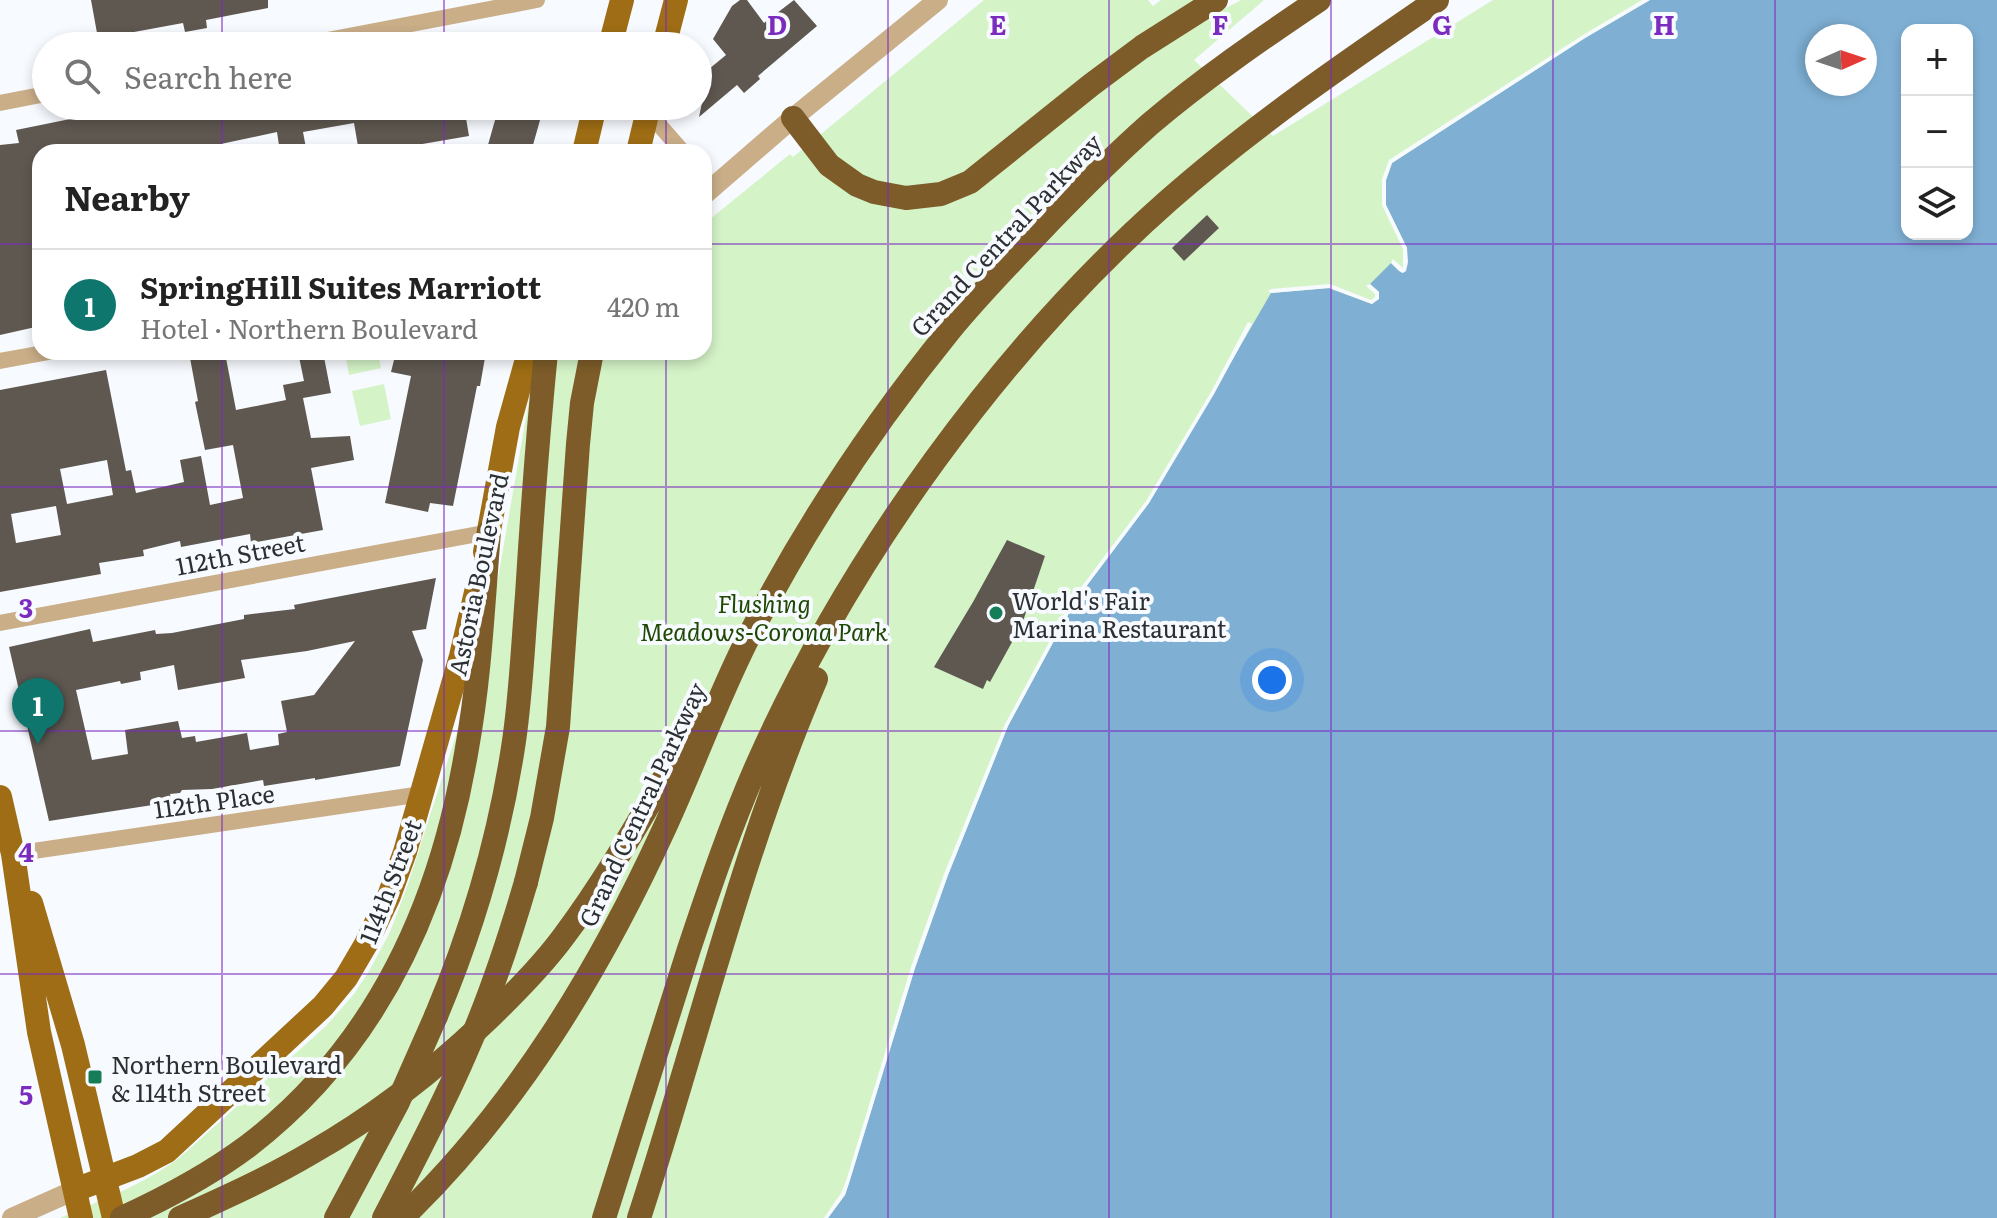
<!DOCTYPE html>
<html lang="en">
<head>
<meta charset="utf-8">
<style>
	:root { --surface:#fff; --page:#f2f2f2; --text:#222; --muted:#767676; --line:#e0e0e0; --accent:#0f766e }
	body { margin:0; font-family:Literata,serif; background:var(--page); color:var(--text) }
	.controls { position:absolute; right:24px; top:24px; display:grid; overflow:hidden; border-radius:16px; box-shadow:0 4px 12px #0003 }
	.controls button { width:72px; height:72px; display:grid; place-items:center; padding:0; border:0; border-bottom:2px solid var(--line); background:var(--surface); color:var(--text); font:40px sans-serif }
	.compass { position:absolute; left:1805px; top:24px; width:72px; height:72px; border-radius:50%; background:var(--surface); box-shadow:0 4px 12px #0003; rotate:87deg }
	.you { position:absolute; left:1272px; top:680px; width:28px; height:28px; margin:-20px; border:6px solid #fff; border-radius:50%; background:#1a73e8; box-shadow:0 0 0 12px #1a73e833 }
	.badge { display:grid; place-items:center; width:52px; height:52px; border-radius:50%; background:var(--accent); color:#fff; font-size:26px; font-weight:700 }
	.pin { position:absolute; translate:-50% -66px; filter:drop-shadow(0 2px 4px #0008) }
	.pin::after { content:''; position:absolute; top:42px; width:28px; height:24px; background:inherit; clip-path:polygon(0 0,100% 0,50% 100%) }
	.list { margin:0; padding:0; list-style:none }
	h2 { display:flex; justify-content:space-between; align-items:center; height:104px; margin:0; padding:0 32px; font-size:34px }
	h2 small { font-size:26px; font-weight:400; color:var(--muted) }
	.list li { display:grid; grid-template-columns:52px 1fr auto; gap:24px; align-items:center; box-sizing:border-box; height:112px; padding:0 32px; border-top:2px solid var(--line) }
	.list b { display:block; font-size:30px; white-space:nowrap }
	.list p { margin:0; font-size:26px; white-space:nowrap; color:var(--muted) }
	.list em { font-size:26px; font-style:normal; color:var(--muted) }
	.icon { flex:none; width:44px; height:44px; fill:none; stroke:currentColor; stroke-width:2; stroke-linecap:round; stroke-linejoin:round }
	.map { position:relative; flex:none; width:1997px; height:1218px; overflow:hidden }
	.search { position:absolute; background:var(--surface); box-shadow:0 4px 12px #0003; left:32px; top:32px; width:680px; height:88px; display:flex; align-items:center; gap:20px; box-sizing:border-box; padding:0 28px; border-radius:44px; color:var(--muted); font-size:30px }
	.panel { position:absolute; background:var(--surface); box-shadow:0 4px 12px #0003; left:32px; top:144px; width:680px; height:216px; border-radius:24px }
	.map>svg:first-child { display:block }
	.green { fill:#d4f3c7; fill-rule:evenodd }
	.water { fill:#7fb0d4; fill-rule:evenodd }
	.pier { fill:#f7fafe }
	.building { fill:#5f5851; fill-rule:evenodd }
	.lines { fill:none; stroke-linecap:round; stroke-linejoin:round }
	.minor { stroke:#c9ae88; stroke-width:16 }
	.tertiary { stroke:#c9ae88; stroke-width:20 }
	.primary { stroke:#9e6d15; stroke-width:24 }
	.motorway { stroke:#7d5c29; stroke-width:24 }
	.motorway-bridge { stroke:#7d5c29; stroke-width:24 }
	.grid { fill:none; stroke:#7b2cbf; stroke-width:2; stroke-opacity:0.55 }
	.poi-dot { fill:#157d57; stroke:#f7fafe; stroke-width:3 }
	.labels { text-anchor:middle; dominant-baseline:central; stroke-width:8; stroke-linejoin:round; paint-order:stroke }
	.street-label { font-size:24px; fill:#2d3033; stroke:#f7fafe }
	.poi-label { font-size:24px; fill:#2d3033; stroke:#f7fafe; text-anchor:start }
	.park-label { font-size:24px; font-style:italic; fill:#1f4804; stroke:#f7fafe }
	.grid-label { font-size:26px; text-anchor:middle; font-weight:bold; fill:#7b2cbf; stroke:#f7fafe; stroke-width:8; stroke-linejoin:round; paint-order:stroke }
</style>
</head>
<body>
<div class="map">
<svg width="1997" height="1218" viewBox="0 0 1997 1218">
	<rect width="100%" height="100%" fill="#f7fafe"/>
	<!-- green -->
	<path class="green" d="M984 0H1148L1153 6 1161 0H1198L1186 30 1241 0H1264L1194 60 1273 136 1493 0H1997L1967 30H1907V203L869 1218H60C103 1199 149 1183 185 1153L326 1026 354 994 368 973 390 932 407 887 488 636 534 371 557 352H704V224L790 154 793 157ZM1817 36H1865V84H1817Z
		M345 352H378L381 368 349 375Z
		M384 384 391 419 360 426 352 391Z"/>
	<!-- water -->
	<path class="water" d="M1650 0H1997V1218H828L845 1195 849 1183 915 968 948 875 1008 726 1076 600 1149 503 1271 293 1329 288 1372 304 1379 292 1370 284 1391 263 1402 273 1407 248 1386 205V180L1392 163 1585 38ZM1907 30H1967V234H1907ZM1817 36H1865V84H1817Z"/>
	<!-- pier -->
	<path class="pier" d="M1642 0H1650L1585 38 1392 163 1386 180V205L1407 248 1408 262 1406 271 1403 273 1399 271 1391 263 1393 259 1403 268V249L1382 205V179L1389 160 1583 35Z
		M1330 284 1371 300 1375 297V294L1366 286 1370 284 1379 292V299L1372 304 1329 288 1271 293 1268 291 1271 289Z
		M1248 322 1252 324 1214 394 1149 503 1076 600 1008 726 948 875 915 968 849 1183 845 1195 828 1218H824L841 1193 846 1181 911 967 944 874 1005 724 1073 598 1146 501 1211 392Z"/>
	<!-- building -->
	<path class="building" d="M91 0H268V8L206 20 207 28 185 32 183 23 134 32 135 38 99 44Z
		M740 0H747L764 23 794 0 817 26 758 76 760 79 744 93 737 85 699 117 709 69 726 55 713 39 732 6Z
		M169 106H464L469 136 399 148V152H359L354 123 303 132 306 148 283 152H280L277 132 202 148 165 152H40V326L0 335V145L19 143 16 130 85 116 86 120Z
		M499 106H544L531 152H486Z
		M1207 215 1219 228 1184 261 1172 248Z
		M298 352H323L331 393 303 398 311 438 350 436 354 460 311 468 323 530 251 543 250 534 181 547 180 541 143 550 144 556 99 563 101 574 0 592V390L106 370 126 471 131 470 136 493 184 482 180 460 201 456 210 505 243 498 233 445 205 450 195 402 198 401 190 358 213 354 214 360 226 358 236 410 286 400 283 385 304 381ZM107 460 113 495 67 504 60 469ZM56 506 61 535 16 543 11 514Z
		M396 352H486L480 386H477L453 506 430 503 428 512 385 503 411 376 391 372Z
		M1007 540 1045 556 1022 624 990 682 987 680 983 689 934 667 973 602Z
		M436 578 426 629 412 631 423 660 400 766 315 780V778L264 786 263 780 212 789 182 790 180 793 170 794 172 802 49 821 9 647 90 629 93 642 155 630 156 634 172 633 244 619V615L295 609 294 605ZM355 641 314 695 281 701 287 732 278 734 279 745 250 750 247 733 196 742 195 736 182 738 178 721 125 730 128 754 92 760 76 690 120 681 121 684 141 680 140 672 174 665 178 690 245 678 241 660 307 651Z"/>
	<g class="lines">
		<!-- minor -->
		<path class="minor" d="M296 46 537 0
			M0 103 46 94
			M648 112 683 152
			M0 361 49 352
			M0 623 489 532
			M13 854 422 794"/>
		<!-- tertiary -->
		<path class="tertiary" d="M704 195 793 118 938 0
			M12 1218 75 1190"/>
		<!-- primary -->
		<path class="primary" d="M610 46 622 0
			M664 46 676 0
			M584 152 595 106
			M638 152 649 106
			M485 552 508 427 529 352
			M0 797 13 854 39 1032 81 1218
			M31 903 73 1045 114 1218
			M75 1190 138 1166 167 1151 323 1006 346 978 366 944 389 896 405 852 461 656 477 588"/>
		<!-- motorway -->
		<path class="motorway" d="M793 118 829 165 857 185 874 192 906 198 941 194 970 182 1091 85 1142 47 1216 0
			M526 882 542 818 558 727 578 444 582 403 592 352
			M436 1016C473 928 500 836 514 741 521 693 523 644 527 595 532 514 538 433 546 352
			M122 1218C166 1198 209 1175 248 1146 377 1047 441 905 467 748 480 677 483 604 489 532
			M180 1218C224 1198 269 1178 311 1153 376 1116 436 1069 490 1017 516 992 542 966 564 936 613 871 654 794 696 724
			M402 1218C517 1107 599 971 665 827 693 766 716 702 746 642 802 532 872 426 950 330 981 292 1016 257 1050 221 1082 188 1115 155 1150 124 1203 79 1261 39 1319 0
			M604 1218C632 1128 660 1038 689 949 710 886 731 824 758 763 849 559 1001 348 1169 200 1253 126 1345 63 1437 0
			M639 1218C698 1038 741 853 816 679"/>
		<!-- motorway-bridge -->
		<path class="motorway-bridge" d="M336 1218 398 1102 436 1016
			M384 1218C412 1164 441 1110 465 1054 490 998 509 940 526 882"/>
	</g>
	<!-- grid -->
	<path class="grid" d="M222 0V46M444 0V46M666 0V46M888 0V1218M1109 0V1218M1331 0V1218M1553 0V1218M1775 0V1218M222 106V152M444 106V152M666 106V152M0 244H40M704 244H1997M222 352V1218M444 352V1218M666 352V1218M0 487H1997M0 731H1997M0 974H1997"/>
	<!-- markers -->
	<g class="poi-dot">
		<circle cx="996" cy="613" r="8"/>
		<rect x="87" y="1069" width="16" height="16" rx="4"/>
	</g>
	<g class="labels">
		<!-- street labels -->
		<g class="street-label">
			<text transform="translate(1005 234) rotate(-47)">Grand Central Parkway</text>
			<text transform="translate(240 553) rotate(-11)">112th Street</text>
			<text transform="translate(477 574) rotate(-78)">Astoria Boulevard</text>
			<text transform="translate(214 800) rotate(-8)">112th Place</text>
			<text transform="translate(641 804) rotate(-65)">Grand Central Parkway</text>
			<text transform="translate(389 881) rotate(-69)">114th Street</text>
		</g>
		<!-- poi labels -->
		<g class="poi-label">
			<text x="1012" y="599">World's Fair<tspan x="1012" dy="28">Marina Restaurant</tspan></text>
			<text x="111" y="1063">Northern Boulevard<tspan x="111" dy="28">&amp; 114th Street</tspan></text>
		</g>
		<!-- park labels -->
		<g class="park-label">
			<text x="764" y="602">Flushing<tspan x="764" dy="28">Meadows-Corona Park</tspan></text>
		</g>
	</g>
	<g class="grid-label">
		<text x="777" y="35">D</text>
		<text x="998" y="35">E</text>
		<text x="1220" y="35">F</text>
		<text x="1442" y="35">G</text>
		<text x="1664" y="35">H</text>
		<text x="26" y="618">3</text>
		<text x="26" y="862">4</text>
		<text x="26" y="1105">5</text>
	</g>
</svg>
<div class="controls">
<button>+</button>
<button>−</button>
<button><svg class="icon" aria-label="layers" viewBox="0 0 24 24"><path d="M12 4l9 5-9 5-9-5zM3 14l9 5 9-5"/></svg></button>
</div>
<svg class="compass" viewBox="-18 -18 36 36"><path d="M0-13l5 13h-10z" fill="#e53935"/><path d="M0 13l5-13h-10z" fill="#767676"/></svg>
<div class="you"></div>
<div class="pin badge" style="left:38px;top:744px">1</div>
<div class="search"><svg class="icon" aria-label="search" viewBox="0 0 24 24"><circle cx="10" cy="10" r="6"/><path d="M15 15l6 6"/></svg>Search here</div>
<section class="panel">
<h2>Nearby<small></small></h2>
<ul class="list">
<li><span class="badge">1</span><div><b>SpringHill Suites Marriott</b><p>Hotel · Northern Boulevard</p></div><em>420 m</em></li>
</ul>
</section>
</div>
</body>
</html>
